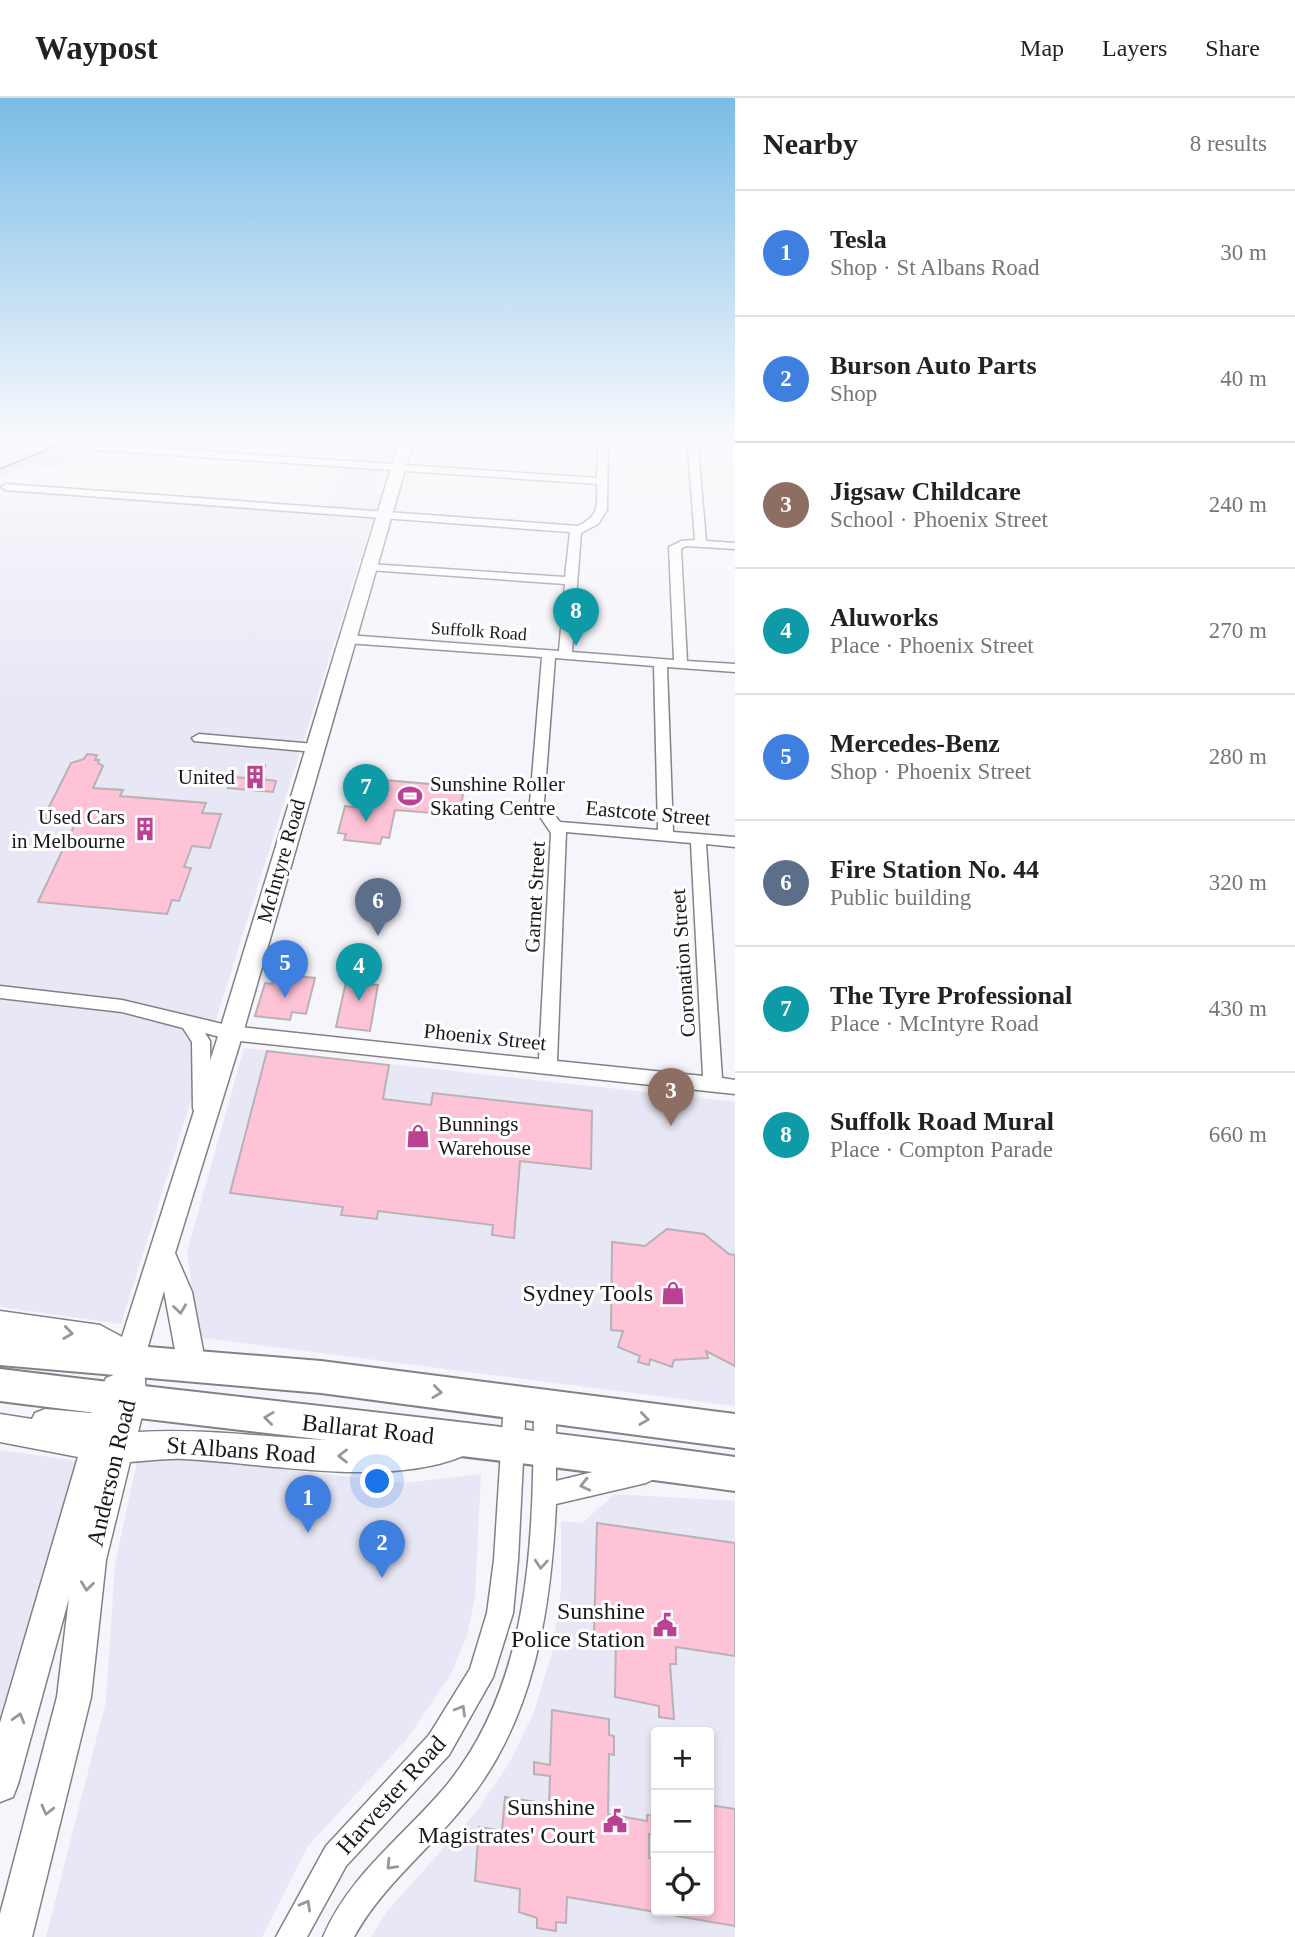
<!DOCTYPE html>
<html lang="en">
<head>
<meta charset="utf-8">
<style>
	:root { --surface:#fff; --page:#f6f6f6; --text:#222; --muted:#767676; --line:#e0e0e0; --accent:#ea580c }
	body { margin:0; font-family:"Times New Roman",serif; background:var(--page); color:var(--text) }
	.controls { position:absolute; right:21px; bottom:21px; display:grid; overflow:hidden; border-radius:7px; box-shadow:0 4px 10px #0003 }
	.controls button { width:63px; height:63px; display:grid; place-items:center; padding:0; border:0; border-bottom:2px solid var(--line); background:var(--surface); color:var(--text); font:35px sans-serif }
	.you { position:absolute; left:378px; top:1384px; width:24px; height:24px; margin:-18px; border:5px solid #fff; border-radius:50%; background:#1a73e8; box-shadow:0 0 0 10px #1a73e833 }
	.badge { display:grid; place-items:center; width:46px; height:46px; border-radius:50%; background:var(--accent); color:#fff; font-size:23px; font-weight:700 }
	.pin { position:absolute; translate:-50% -58px; filter:drop-shadow(0 2px 4px #0008) }
	.pin::after { content:''; position:absolute; top:37px; width:24px; height:21px; background:inherit; clip-path:polygon(0 0,100% 0,50% 100%) }
	.list { margin:0; padding:0; list-style:none }
	h2 { display:flex; justify-content:space-between; align-items:center; height:91px; margin:0; padding:0 28px; font-size:30px }
	h2 small { font-size:23px; font-weight:400; color:var(--muted) }
	.list li { display:grid; grid-template-columns:46px 1fr auto; gap:21px; align-items:center; box-sizing:border-box; height:126px; padding:0 28px; border-top:2px solid var(--line) }
	.list b { display:block; font-size:26px; white-space:nowrap }
	.list p { margin:0; font-size:23px; white-space:nowrap; color:var(--muted) }
	.list em { font-size:23px; font-style:normal; color:var(--muted) }
	.icon { flex:none; width:38px; height:38px; fill:none; stroke:currentColor; stroke-width:2; stroke-linecap:round; stroke-linejoin:round }
	.map { position:relative; flex:none; width:735px; height:1839px; overflow:hidden }
	header { display:flex; align-items:center; gap:42px; box-sizing:border-box; height:98px; padding:0 35px; background:var(--surface); border-bottom:2px solid var(--line) }
	header strong { font-size:33px }
	nav { display:flex; gap:38px; margin-inline-start:auto; font-size:24px }
	main { display:flex }
	aside { flex:1; background:var(--surface) }
	.map>svg:first-child { display:block }
	.built { fill:#e8e7f5; fill-rule:evenodd }
	.green { fill:#cecbf5 }
	.building { fill:#fec3d7; stroke:#b9b2b4; stroke-width:2 }
	.lines { fill:none; stroke-linecap:round; stroke-linejoin:round }
	.minor-casing { stroke:#828187; stroke-width:3 }
	.major-casing { stroke:#828187; stroke-width:3 }
	.highway-casing { stroke:#828187; stroke-width:4 }
	.minor { fill:#fff; fill-rule:evenodd }
	.major { fill:#fff; fill-rule:evenodd }
	.highway { fill:#fff; fill-rule:evenodd }
	.rail { stroke:#48484a; stroke-width:2.5 }
	.oneway { stroke:#989898 }
	.labels { text-anchor:middle; dominant-baseline:central; stroke-width:6; stroke-linejoin:round; paint-order:stroke }
	.far-street-label { font-size:18px; fill:#19191b; stroke:#fff }
	.poi-label { font-size:21px; fill:#19191b; stroke:#fff; text-anchor:end }
	.street-label { font-size:21px; fill:#19191b; stroke:#fff }
	.near-poi-label { font-size:24px; fill:#19191b; stroke:#fff; text-anchor:end }
	.near-street-label { font-size:24px; fill:#19191b; stroke:#fff }
</style>
</head>
<body>
<header>
<strong>Waypost</strong>
<nav><a>Map</a><a>Layers</a><a>Share</a></nav>
</header>
<main>
<div class="map">
<svg width="735" height="1839" viewBox="0 0 735 1839">
	<rect width="100%" height="100%" fill="#f5f5fb"/>
	<!-- built -->
	<path class="built" d="M48 344H69L0 373V364Z
		M327 344H395L390 363 384 365 356 364 362 346Z
		M341 370 383 373 376 395 382 397 377 412 326 409Z
		M0 393 373 420 121 1226 0 1209Z
		M244 950 735 1004V1308L203 1240 198 1233 187 1154Z
		M0 1352 79 1363 0 1622Z
		M177 1360 405 1385 481 1376 475 1499 467 1538 450 1578 406 1642 308 1748 262 1839H46L106 1603 115 1466 137 1364Z
		M615 1396 735 1403V1839H371L388 1812 476 1714 510 1664 534 1614 552 1555 561 1493V1423L582 1425ZM656 1634H709V1813H656Z"/>
	<!-- green -->
	<path class="green" d="M69 344H83L68 350 72 351 58 369 27 367 0 380V373Z"/>
	<!-- building -->
	<path class="building" d="M87 656 97 657 95 662H99L98 665 103 668 93 690 123 692 120 698 206 705 202 715 221 716 210 750 192 748 184 769 191 770 179 803 172 802 167 816 38 804 76 724 43 721 71 665 84 661Z
		M253 666 265 667 261 681 276 683 273 694 228 690 232 679 248 680Z
		M362 680 464 689 460 717 395 712 389 740 382 739 380 746 344 742 346 736 338 735 345 708 355 709Z
		M275 876 315 880 306 916 292 914 290 922 255 918 265 885 272 886Z
		M346 884 378 887 370 933 336 929Z
		M267 953 389 967 383 1001 431 1007 433 995 592 1013 591 1071 520 1063 514 1140 492 1137 493 1127 378 1113 377 1121 341 1117 343 1109 230 1095Z
		M667 1131 704 1136 729 1156 735 1157V1268L706 1253 708 1260 674 1262 672 1269 650 1261 649 1267 638 1264 640 1258 618 1249 623 1233 611 1232 612 1144 645 1148Z
		M597 1425 735 1445V1558L676 1549V1566H670L674 1621 659 1619V1608L615 1599 616 1539 594 1536Z
		M552 1612 609 1621V1637L614 1638V1657L609 1656 608 1716 647 1723V1717L656 1718V1737L649 1736V1760L656 1761V1814L567 1799 566 1825 556 1824V1833L537 1830V1820L519 1814 520 1791 475 1783 479 1729 502 1733 505 1699 549 1706 550 1678 534 1676V1664L550 1667Z
		M709 1707 735 1711V1828L676 1818 677 1813H709Z"/>
	<g class="lines">
		<!-- minor casing -->
		<g class="minor-casing">
			<path id="minor" d="M0 344H10L0 353Z
				M598 344H608L607 412 598 426 581 435 572 554 674 562 669 449 681 443 695 442 688 351 690 344H700L698 351 706 443 735 445V451L686 448 681 451 687 563 735 566V574L667 569 673 734 735 739V749L706 746 722 980 735 982V996L231 942 205 935 210 943 211 1010 209 1015 202 1017 195 1015 193 1010 192 944 183 930 122 914 0 900V888L122 902 231 928 539 961 551 735 530 704 542 559 347 545 341 541 347 537 559 553 565 486 369 472 363 469 369 466 565 479 570 434 6 392 1 389 6 386 578 428C600 417 597 408 597 386L82 351 77 348 82 345 597 380ZM555 560 654 568 658 732 560 724 544 704ZM566 734 691 745 703 978 557 963Z
				M199 636 315 646 322 650 315 654 194 643 192 640Z
				M515 1293 523 1296 526 1304 518 1462 513 1515 493 1579 449 1657 346 1768 307 1839H276L326 1748 429 1637 470 1571 487 1515 494 1462 504 1304 507 1296Z
				M545 1297 553 1300 556 1308V1383L646 1361 654 1365 658 1373 654 1381 646 1385 556 1406C551 1512 534 1624 464 1708 428 1753 382 1788 354 1839H323C349 1777 404 1738 446 1688 533 1582 533 1437 534 1308L537 1300Z"/>
		</g>
		<!-- major casing -->
		<g class="major-casing">
			<path id="major" d="M399 344H413L243 935 175 1155 192 1194 206 1268 202 1277 192 1281 182 1277 178 1268 164 1193 144 1262 146 1302 138 1334C224 1329 309 1347 394 1342 416 1341 442 1329 463 1338L467 1348 463 1358C385 1390 267 1365 184 1361 166 1360 148 1363 130 1364L106 1462 91 1599 32 1839H0V1816L57 1599 69 1500 18 1686 13 1699 0 1704V1625L78 1359 0 1344V1316L32 1321 35 1315 45 1311 91 1315 106 1280 116 1276V1268L94 1252 0 1239V1213L100 1227 122 1239 219 935Z"/>
		</g>
		<!-- highway casing -->
		<g class="highway-casing">
			<path id="highway" d="M0 1237 321 1263 735 1316V1350L321 1295 0 1267Z
				M0 1271C245 1301 491 1325 735 1359V1393C491 1359 245 1334 0 1303Z"/>
		</g>
		<!-- minor -->
		<use href="#minor" class="minor"/>
		<!-- major -->
		<use href="#major" class="major"/>
		<!-- highway -->
		<use href="#highway" class="highway"/>
		<!-- rail -->
		<path class="rail" d="M0 371 65 344"/>
	</g>
	<!-- one-way arrows -->
	<defs><path id="oneway-chevron" d="M-2-3.5L2.5 0L-2 3.5" fill="none" stroke-width="1.6" stroke-linecap="round" stroke-linejoin="round" transform="scale(1.75)"/></defs>
	<g class="oneway">
		<use href="#oneway-chevron" transform="translate(180 1211) rotate(82)"/>
		<use href="#oneway-chevron" transform="translate(68 1235) rotate(8)"/>
		<use href="#oneway-chevron" transform="translate(437 1294) rotate(7)"/>
		<use href="#oneway-chevron" transform="translate(269 1320) rotate(-173)"/>
		<use href="#oneway-chevron" transform="translate(644 1321) rotate(8)"/>
		<use href="#oneway-chevron" transform="translate(343 1358) rotate(-179)"/>
		<use href="#oneway-chevron" transform="translate(585 1387) rotate(167)"/>
		<use href="#oneway-chevron" transform="translate(541 1466) rotate(94)"/>
		<use href="#oneway-chevron" transform="translate(87 1488) rotate(97)"/>
		<use href="#oneway-chevron" transform="translate(461 1612) rotate(-60)"/>
		<use href="#oneway-chevron" transform="translate(19 1620) rotate(-74)"/>
		<use href="#oneway-chevron" transform="translate(47 1712) rotate(104)"/>
		<use href="#oneway-chevron" transform="translate(391 1767) rotate(134)"/>
		<use href="#oneway-chevron" transform="translate(306 1807) rotate(-61)"/>
	</g>
	<!-- sky -->
	<linearGradient id="sky" x2="0" y2="1"><stop stop-color="#7abce6"/><stop offset="0.57" stop-color="#fafafd"/><stop offset="1" stop-color="#fafafd" stop-opacity="0"/></linearGradient>
	<rect width="735" height="601" fill="url(#sky)"/>
	<!-- icons -->
	<defs>
		<g id="building-bare" transform="scale(1.89)"><path d="M-4-6H4V6H1V3H-1V6H-4ZM-2.5-4.3h1.7v1.8h-1.7ZM.8-4.3h1.7v1.8H.8ZM-2.5-1h1.7V.8h-1.7ZM.8-1h1.7V.8H.8Z" fill="#bb4193" stroke="#fff" stroke-width="2.5" paint-order="stroke"/></g>
		<g id="stadium-bare" transform="scale(1.89)"><path d="M0-5a6.5 5 0 1 0 0 10a6.5 5 0 1 0 0-10ZM-3.5-1.8h7v3.6h-7Z" fill="#bb4193" stroke="#fff" stroke-width="2.5" paint-order="stroke"/></g>
		<g id="shop-bare" transform="scale(1.89)"><path d="M-5-2.5h2.3a2.7 3.5 0 0 1 5.4 0H5L5.5 6h-11ZM-1.5-2.5h3a1.5 2.3 0 0 0-3 0Z" fill="#bb4193" stroke="#fff" stroke-width="2.5" paint-order="stroke"/></g>
		<g id="civic-bare" transform="scale(1.89)"><path d="M-.6-6.5H3V-4.5H.6V-3L4-1V1h2V6H-6V1h2V-1L-.6-3ZM-1.2 2.5V6h2.4V2.5Z" fill="#bb4193" stroke="#fff" stroke-width="2.5" paint-order="stroke"/></g>
	</defs>
	<g fill-rule="evenodd">
		<use href="#building-bare" x="255" y="679"/>
		<use href="#stadium-bare" x="410" y="698"/>
		<use href="#building-bare" x="145" y="731"/>
		<use href="#shop-bare" x="418" y="1038"/>
		<use href="#shop-bare" x="673" y="1195"/>
		<use href="#civic-bare" x="665" y="1527"/>
		<use href="#civic-bare" x="615" y="1723"/>
	</g>
	<g class="labels">
		<!-- far-street labels -->
		<g class="far-street-label">
			<text transform="translate(479 533) rotate(4)">Suffolk Road</text>
		</g>
		<!-- poi labels -->
		<g class="poi-label">
			<text x="235" y="679">United</text>
			<text x="430" y="686" text-anchor="start">Sunshine Roller<tspan x="430" dy="24">Skating Centre</tspan></text>
			<text x="125" y="719">Used Cars<tspan x="125" dy="24">in Melbourne</tspan></text>
			<text x="438" y="1026" text-anchor="start">Bunnings<tspan x="438" dy="24">Warehouse</tspan></text>
		</g>
		<!-- street labels -->
		<g class="street-label">
			<text transform="translate(648 715) rotate(5)">Eastcote Street</text>
			<text transform="translate(281 763) rotate(-74)">McIntyre Road</text>
			<text transform="translate(535 799) rotate(-87)">Garnet Street</text>
			<text transform="translate(683 865) rotate(-94)">Coronation Street</text>
			<text transform="translate(485 939) rotate(6)">Phoenix Street</text>
		</g>
		<!-- near-poi labels -->
		<g class="near-poi-label">
			<text x="653" y="1195">Sydney Tools</text>
			<text x="645" y="1513">Sunshine<tspan x="645" dy="28">Police Station</tspan></text>
			<text x="595" y="1709">Sunshine<tspan x="595" dy="28">Magistrates' Court</tspan></text>
		</g>
		<!-- near-street labels -->
		<g class="near-street-label">
			<text transform="translate(368 1331) rotate(6)">Ballarat Road</text>
			<text transform="translate(241 1352) rotate(4)">St Albans Road</text>
			<text transform="translate(111 1375) rotate(-77)">Anderson Road</text>
			<text transform="translate(391 1697) rotate(-48)">Harvester Road</text>
		</g>
	</g>
</svg>
<div class="controls">
<button>+</button>
<button>−</button>
<button><svg class="icon" aria-label="locate" viewBox="0 0 24 24"><circle cx="12" cy="12" r="6"/><path d="M12 2v4M12 18v4M2 12h4M18 12h4"/></svg></button>
</div>
<div class="you"></div>
<div class="pin badge" style="left:308px;top:1435px;background:#3f7fe0">1</div>
<div class="pin badge" style="left:382px;top:1480px;background:#3f7fe0">2</div>
<div class="pin badge" style="left:671px;top:1028px;background:#8d6e63">3</div>
<div class="pin badge" style="left:359px;top:903px;background:#0f9aa8">4</div>
<div class="pin badge" style="left:285px;top:900px;background:#3f7fe0">5</div>
<div class="pin badge" style="left:378px;top:838px;background:#5c6f8a">6</div>
<div class="pin badge" style="left:366px;top:724px;background:#0f9aa8">7</div>
<div class="pin badge" style="left:576px;top:548px;background:#0f9aa8">8</div>
</div>
<aside>
<h2>Nearby<small>8 results</small></h2>
<ul class="list">
<li><span class="badge" style="background:#3f7fe0">1</span><div><b>Tesla</b><p>Shop · St Albans Road</p></div><em>30 m</em></li>
<li><span class="badge" style="background:#3f7fe0">2</span><div><b>Burson Auto Parts</b><p>Shop</p></div><em>40 m</em></li>
<li><span class="badge" style="background:#8d6e63">3</span><div><b>Jigsaw Childcare</b><p>School · Phoenix Street</p></div><em>240 m</em></li>
<li><span class="badge" style="background:#0f9aa8">4</span><div><b>Aluworks</b><p>Place · Phoenix Street</p></div><em>270 m</em></li>
<li><span class="badge" style="background:#3f7fe0">5</span><div><b>Mercedes-Benz</b><p>Shop · Phoenix Street</p></div><em>280 m</em></li>
<li><span class="badge" style="background:#5c6f8a">6</span><div><b>Fire Station No. 44</b><p>Public building</p></div><em>320 m</em></li>
<li><span class="badge" style="background:#0f9aa8">7</span><div><b>The Tyre Professional</b><p>Place · McIntyre Road</p></div><em>430 m</em></li>
<li><span class="badge" style="background:#0f9aa8">8</span><div><b>Suffolk Road Mural</b><p>Place · Compton Parade</p></div><em>660 m</em></li>
</ul>
</aside>
</main>
</body>
</html>
